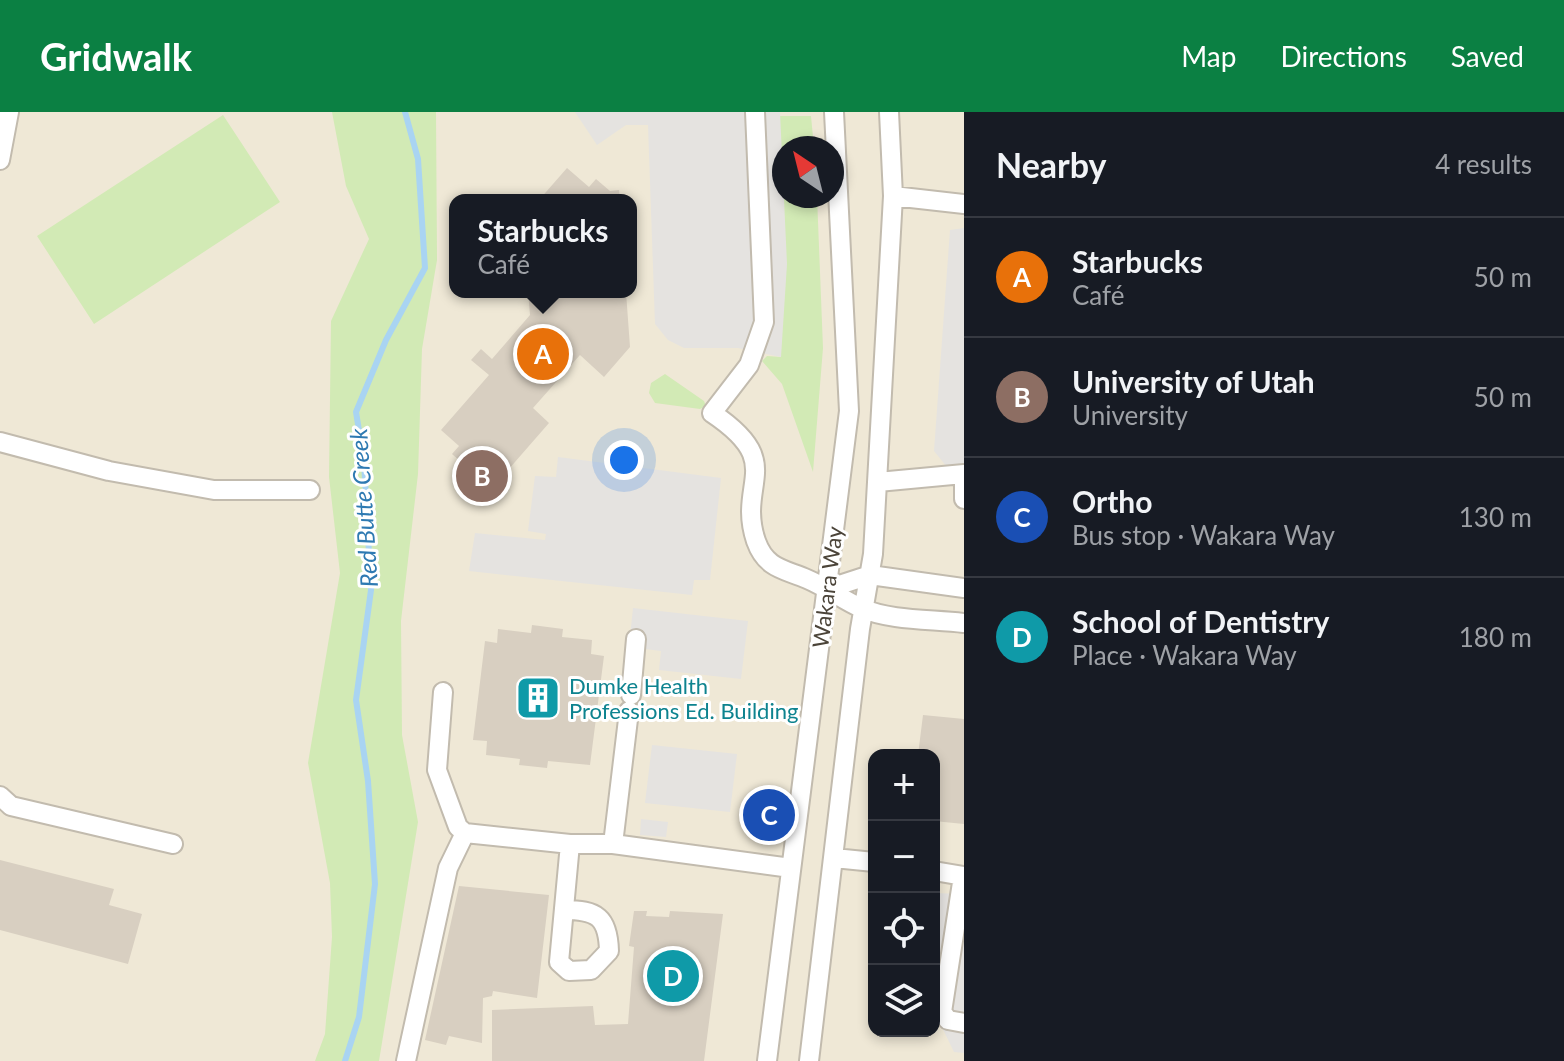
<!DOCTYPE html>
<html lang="en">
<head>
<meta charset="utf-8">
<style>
	:root { --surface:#171b24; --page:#20242c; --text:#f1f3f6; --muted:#9ea1a6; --line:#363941; --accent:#0b8043 }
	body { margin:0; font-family:Lato,sans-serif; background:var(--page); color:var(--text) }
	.controls { position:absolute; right:24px; bottom:24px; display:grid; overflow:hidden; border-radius:16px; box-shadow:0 4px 12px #0003 }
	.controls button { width:72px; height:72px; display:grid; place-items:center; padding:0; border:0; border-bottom:2px solid var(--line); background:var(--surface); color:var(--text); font:40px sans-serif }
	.compass { position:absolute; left:772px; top:24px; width:72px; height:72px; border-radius:50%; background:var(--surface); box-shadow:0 4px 12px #0003; rotate:325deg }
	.you { position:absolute; left:624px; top:348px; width:28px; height:28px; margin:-20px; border:6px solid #fff; border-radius:50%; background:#1a73e8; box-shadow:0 0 0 12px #1a73e833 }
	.badge { display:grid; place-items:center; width:52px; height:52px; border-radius:50%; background:var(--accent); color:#fff; font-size:26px; font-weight:700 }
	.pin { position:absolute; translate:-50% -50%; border:4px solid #fff; box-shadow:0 2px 8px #0006 }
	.popup { position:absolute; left:449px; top:82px; width:188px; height:104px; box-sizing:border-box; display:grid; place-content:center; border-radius:16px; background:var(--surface); filter:drop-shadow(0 2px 6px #0005); font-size:26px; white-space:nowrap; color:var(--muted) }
	.popup b { font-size:30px; color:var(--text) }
	.popup::after { content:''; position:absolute; left:50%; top:100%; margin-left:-16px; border:16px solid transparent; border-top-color:var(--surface) }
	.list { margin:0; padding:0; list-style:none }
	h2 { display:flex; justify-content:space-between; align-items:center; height:104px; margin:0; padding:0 32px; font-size:34px }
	h2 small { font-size:26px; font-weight:400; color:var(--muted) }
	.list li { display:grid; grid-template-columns:52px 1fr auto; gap:24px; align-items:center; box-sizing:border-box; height:120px; padding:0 32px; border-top:2px solid var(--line) }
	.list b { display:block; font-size:30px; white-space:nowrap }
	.list p { margin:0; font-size:26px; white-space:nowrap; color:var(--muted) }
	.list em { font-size:26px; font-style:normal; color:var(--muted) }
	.icon { flex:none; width:44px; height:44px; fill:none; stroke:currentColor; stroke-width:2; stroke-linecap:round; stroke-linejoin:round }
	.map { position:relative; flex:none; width:964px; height:949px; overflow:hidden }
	header { display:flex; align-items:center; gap:48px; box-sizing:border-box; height:112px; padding:0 40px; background:var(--accent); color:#fff }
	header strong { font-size:38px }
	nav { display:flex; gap:44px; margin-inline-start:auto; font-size:28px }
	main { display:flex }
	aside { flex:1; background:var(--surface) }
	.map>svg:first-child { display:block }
	.education { fill:#efe8d6; fill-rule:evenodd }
	.green { fill:#d2eab5 }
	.parking { fill:#e5e3e0 }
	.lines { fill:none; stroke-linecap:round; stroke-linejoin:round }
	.stream { stroke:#a9d4f2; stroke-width:6 }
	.building { fill:#d8cfc1 }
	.minor-casing { stroke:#c2bbae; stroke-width:22 }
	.minor { stroke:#fff; stroke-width:18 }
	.labels { text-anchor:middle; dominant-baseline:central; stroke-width:6; stroke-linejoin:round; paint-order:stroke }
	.street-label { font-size:22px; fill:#4b4439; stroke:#fff }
	.culture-label { font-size:22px; fill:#0d838f; stroke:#fff; text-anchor:start }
	.water-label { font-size:24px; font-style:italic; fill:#2e7ab2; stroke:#fff }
</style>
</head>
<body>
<header>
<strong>Gridwalk</strong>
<nav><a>Map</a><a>Directions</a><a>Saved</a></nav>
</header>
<main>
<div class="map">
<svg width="964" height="949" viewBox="0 0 964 949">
	<rect width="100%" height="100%" fill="#f6f3ec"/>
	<!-- education -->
	<path class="education" d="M0 0H964V949H0ZM784 36H832V84H784ZM455 88H631V180H455ZM874 643H934V919H874Z"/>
	<!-- green -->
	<path class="green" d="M332 0H436L437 148 422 237 418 362 401 509 402 623 418 710 379 949H315L325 922 332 825 330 771 308 651 340 461 329 365 331 209 369 127 346 74Z
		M223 3 280 90 94 212 37 124Z
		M773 4H811L814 36H784V84H817L823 236 813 360 782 272 762 249 767 244 781 245Z
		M665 262 704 289 706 294 700 297 655 291 649 281 651 271Z"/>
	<!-- parking -->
	<path class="parking" d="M575 0H780L787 152 781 245 738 236H684L668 228 655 212 648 13H626L597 33Z
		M964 116V376L934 339 950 118Z
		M558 345 721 366 710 468H694L692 483 469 459 475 421 545 428 546 422 528 419 535 364 556 365Z
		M633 496 748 509 741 567 659 558 661 539 629 535Z
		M652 633 737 642 730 700 645 691Z
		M641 707 668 710 666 725 640 723Z
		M934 781 964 782V941L954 940 934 899Z"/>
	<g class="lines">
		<!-- stream -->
		<path class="stream" d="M345 949 359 905 375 772 368 669 356 588 371 478 364 349 356 300 386 228 425 156 418 47 405 0"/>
	</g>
	<!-- building -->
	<path class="building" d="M567 56 589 75 596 67 610 79 619 78 620 88H539Z
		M528 180H626L630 235 604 265 580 243 533 296 549 311 494 374 484 365 478 371 474 367 477 364 452 342 459 334 441 318 489 263 471 248 481 237 492 247 530 203Z
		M532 513 563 517 562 525 592 528 591 542 604 544 590 653 548 649 547 656 519 653 520 647 486 643 487 629 473 628 485 529 497 531 498 517 531 521Z
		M923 603 964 607V712L934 709V643H918Z
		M0 748 114 777 109 793 142 802 128 852 0 818Z
		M459 774 549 783 537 886 493 879 492 884 483 886 482 931 449 924 446 933 425 928Z
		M634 799H647L646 804 669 805 670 799 723 802 704 949H492V898L593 894 595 913 628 912 634 835 629 834Z"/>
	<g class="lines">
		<!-- minor casing -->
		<g class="minor-casing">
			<path id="minor" d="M755 0 764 210 749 253 712 301C788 352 736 370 756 429 766 457 784 457 807 467 826 475 843 488 861 496 891 509 932 507 964 511
				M0 48 9 0
				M893 84 964 92
				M0 330 109 359 214 378H310
				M878 370 964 362
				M964 371V387
				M827 477 870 463 964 476
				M443 580 437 658 458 715 465 721 570 732H613L791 756
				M631 583 636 527
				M0 684 11 694 173 732
				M613 732 629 599
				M834 746 874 750
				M934 759 963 764 942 900 948 908 964 911
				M564 798C597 798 608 805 609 839L591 858 569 859 559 850 570 732
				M406 949 448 756 465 721
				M767 949 849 299 834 0
				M809 949 860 517 873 442 893 84 889 0"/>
		</g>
		<!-- minor -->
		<use href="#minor" class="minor"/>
	</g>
	<!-- icons -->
	<defs>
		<g id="building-square" transform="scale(2.3)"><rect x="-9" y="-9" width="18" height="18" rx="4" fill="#0f9aa8" stroke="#fff"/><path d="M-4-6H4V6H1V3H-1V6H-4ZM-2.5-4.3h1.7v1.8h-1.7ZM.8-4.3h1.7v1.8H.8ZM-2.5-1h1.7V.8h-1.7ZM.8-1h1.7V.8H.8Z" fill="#fff"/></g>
	</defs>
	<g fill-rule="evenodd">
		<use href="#building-square" x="538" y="586"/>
	</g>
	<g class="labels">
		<!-- street labels -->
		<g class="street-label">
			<text transform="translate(827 475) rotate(-83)">Wakara Way</text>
		</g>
		<!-- culture labels -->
		<g class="culture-label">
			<text x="569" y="573">Dumke Health<tspan x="569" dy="25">Professions Ed. Building</tspan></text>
		</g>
		<!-- water labels -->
		<g class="water-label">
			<text transform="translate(363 396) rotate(-94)">Red Butte Creek</text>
		</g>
	</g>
</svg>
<div class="controls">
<button>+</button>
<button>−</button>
<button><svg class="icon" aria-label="locate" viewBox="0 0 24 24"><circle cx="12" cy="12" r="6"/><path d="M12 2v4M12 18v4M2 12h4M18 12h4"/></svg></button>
<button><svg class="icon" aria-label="layers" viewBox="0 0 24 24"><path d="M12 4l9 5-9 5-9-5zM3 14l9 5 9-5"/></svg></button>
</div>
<svg class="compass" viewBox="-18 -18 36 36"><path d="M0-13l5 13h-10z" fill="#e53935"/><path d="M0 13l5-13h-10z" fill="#9ea1a6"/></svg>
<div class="you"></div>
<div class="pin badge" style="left:543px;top:242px;background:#e8710a">A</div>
<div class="popup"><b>Starbucks</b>Café</div>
<div class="pin badge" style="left:482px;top:364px;background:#8d6e63">B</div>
<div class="pin badge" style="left:769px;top:703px;background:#1a4fb4">C</div>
<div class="pin badge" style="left:673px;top:864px;background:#0f9aa8">D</div>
</div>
<aside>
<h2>Nearby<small>4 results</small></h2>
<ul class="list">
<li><span class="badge" style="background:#e8710a">A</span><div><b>Starbucks</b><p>Café</p></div><em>50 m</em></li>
<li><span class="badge" style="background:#8d6e63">B</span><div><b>University of Utah</b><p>University</p></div><em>50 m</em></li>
<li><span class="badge" style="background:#1a4fb4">C</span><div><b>Ortho</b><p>Bus stop · Wakara Way</p></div><em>130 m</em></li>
<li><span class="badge" style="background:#0f9aa8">D</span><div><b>School of Dentistry</b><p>Place · Wakara Way</p></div><em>180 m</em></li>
</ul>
</aside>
</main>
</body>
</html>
